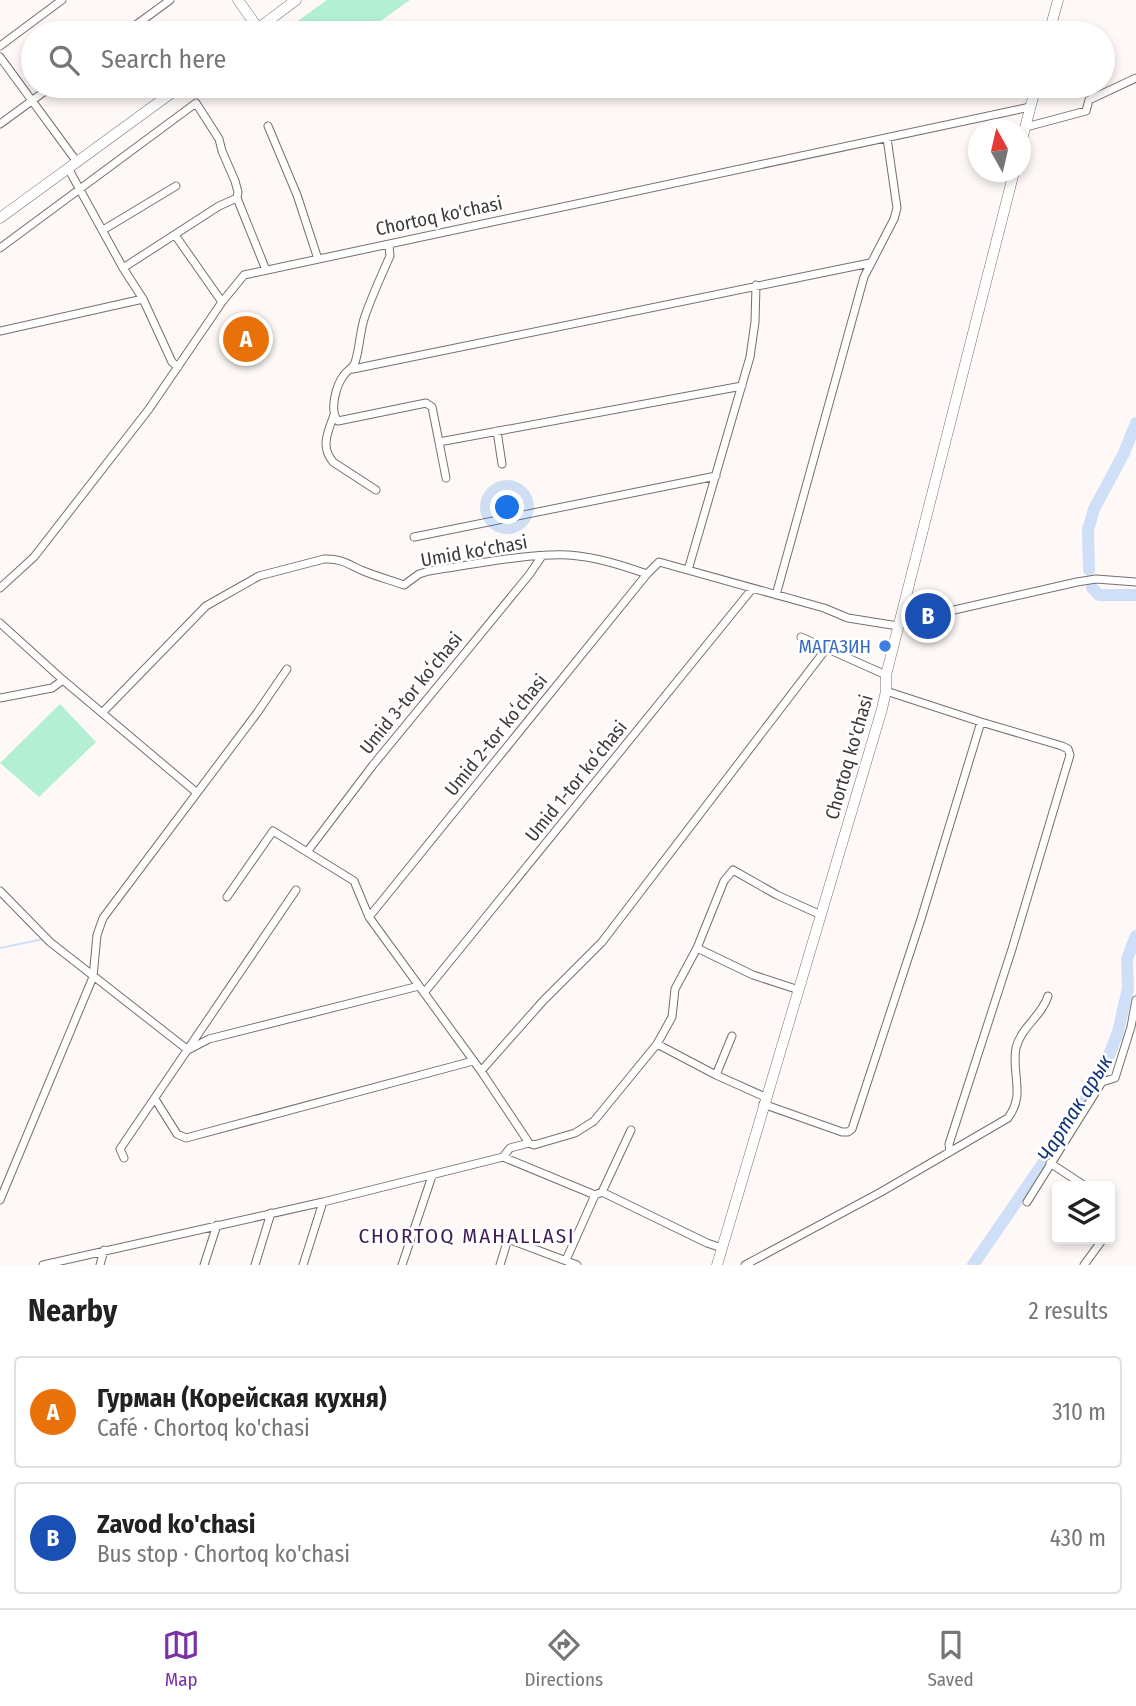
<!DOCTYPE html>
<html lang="en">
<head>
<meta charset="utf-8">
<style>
	:root { --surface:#fff; --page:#f2f2f2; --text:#222; --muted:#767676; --line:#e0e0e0; --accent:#7b32a5 }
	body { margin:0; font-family:"Fira Sans Condensed",sans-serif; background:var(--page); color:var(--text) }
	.controls { position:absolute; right:21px; bottom:21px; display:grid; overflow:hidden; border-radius:7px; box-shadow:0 4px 10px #0003 }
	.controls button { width:63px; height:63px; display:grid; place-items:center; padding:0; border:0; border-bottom:2px solid var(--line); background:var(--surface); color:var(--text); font:35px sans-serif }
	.compass { position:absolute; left:968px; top:119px; width:63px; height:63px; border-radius:50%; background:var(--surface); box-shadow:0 4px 10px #0003; rotate:352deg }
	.you { position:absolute; left:508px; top:508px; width:24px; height:24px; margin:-18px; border:5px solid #fff; border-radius:50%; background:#1a73e8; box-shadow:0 0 0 10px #1a73e833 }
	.badge { display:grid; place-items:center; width:46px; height:46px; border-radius:50%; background:var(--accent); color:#fff; font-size:23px; font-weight:700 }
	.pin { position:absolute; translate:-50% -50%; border:4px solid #fff; box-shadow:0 2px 7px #0006 }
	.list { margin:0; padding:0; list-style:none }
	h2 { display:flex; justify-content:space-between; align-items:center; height:91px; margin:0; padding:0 28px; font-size:30px }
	h2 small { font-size:23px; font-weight:400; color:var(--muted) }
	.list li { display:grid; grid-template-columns:46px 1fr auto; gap:21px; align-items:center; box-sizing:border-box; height:112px; margin:0 14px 14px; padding:0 14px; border:2px solid var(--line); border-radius:7px }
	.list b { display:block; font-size:26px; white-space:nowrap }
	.list p { margin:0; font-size:23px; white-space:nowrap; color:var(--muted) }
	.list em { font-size:23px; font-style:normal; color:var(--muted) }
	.icon { flex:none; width:38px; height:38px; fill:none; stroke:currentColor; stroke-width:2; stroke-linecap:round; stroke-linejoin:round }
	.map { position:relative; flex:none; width:1136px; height:1265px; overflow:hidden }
	.search { position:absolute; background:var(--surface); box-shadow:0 4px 10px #0003; left:21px; right:21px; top:21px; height:77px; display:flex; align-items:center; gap:18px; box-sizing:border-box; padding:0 24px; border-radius:38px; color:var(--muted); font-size:26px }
	.sheet { height:343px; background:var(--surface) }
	nav { display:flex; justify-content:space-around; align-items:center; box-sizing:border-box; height:98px; border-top:2px solid var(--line); background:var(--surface); font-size:19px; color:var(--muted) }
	nav a { display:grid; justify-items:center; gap:4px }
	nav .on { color:var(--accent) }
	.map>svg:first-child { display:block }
	.green { fill:#b3f0d3 }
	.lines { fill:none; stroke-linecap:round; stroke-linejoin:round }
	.stream { stroke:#d0dff8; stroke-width:2 }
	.river { stroke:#d0dff8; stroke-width:12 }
	.street-casing { stroke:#776f6c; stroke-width:9 }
	.secondary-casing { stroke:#776f6c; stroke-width:11 }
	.street { stroke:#fff; stroke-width:7 }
	.secondary { stroke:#fff; stroke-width:10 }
	.shop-dot { fill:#3f7fe0; stroke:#fff; stroke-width:2.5 }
	.labels { text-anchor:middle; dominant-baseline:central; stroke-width:5; stroke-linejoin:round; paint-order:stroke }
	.street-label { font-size:19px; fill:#3f3b3a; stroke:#fff }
	.shop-label { font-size:19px; fill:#366cbe; stroke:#fff; text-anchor:end }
	.water-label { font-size:21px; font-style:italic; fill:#11357a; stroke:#fff }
	.neighbourhood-label { font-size:21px; letter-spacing:2px; fill:#3f1d54; stroke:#fff }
</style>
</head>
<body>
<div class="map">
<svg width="1136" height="1265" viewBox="0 0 1136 1265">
	<rect width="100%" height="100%" fill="#fef9f7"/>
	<!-- green -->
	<path class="green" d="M327 0H410L364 33H281Z
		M60 704 96 742 39 797 0 763Z"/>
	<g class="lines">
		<!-- stream -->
		<path class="stream" d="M0 948 43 939"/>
		<!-- river -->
		<path class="river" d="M1089 570 1088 530 1094 509 1124 453 1136 423
			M1092 588 1099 595H1136
			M973 1265 1070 1124 1103 1071 1118 1032 1128 988 1127 959 1136 936"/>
		<!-- street casing -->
		<g class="street-casing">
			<path id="street" d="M125 33 170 0
				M0 46 62 0
				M0 57 77 162
				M0 124 52 86
				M268 126 297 195 318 259
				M1026 127 1086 111 1089 100 1136 78
				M68 168 123 268 143 299 172 362 178 367
				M103 230 176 186
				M175 235 222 302
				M389 245 390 256C381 276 372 296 365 316 360 330 360 345 356 359 354 369 349 368 344 375 336 385 329 411 338 421L426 403 432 407 439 442 742 386
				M0 248 196 103 219 139 222 151 235 181 238 192 237 198 266 270
				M123 268 219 206 237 198
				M0 331 143 299
				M353 369 870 263
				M334 415C328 432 320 446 333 462L376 490
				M497 431 502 464
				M439 442 446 478
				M414 537 716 476
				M688 570 750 357 755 322 756 285
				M0 588 34 557 149 409 222 302 244 275 1030 107
				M776 595 864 277 894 219 897 208 887 138
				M902 611 928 616 1077 582 1096 579 1136 582
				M0 623 63 680 196 792
				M801 637 886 675
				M886 691 981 722 1062 746 1068 749 1070 755 1012 949 949 1144 950 1152
				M0 698 52 688 63 680
				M102 713 206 606 259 576 324 559C340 558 348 564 361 570 375 576 390 580 404 585L419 574 429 571C471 565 527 553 569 555 596 557 621 565 647 574L659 562 824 608 848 618 898 626
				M307 852 373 765 529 575 542 556
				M0 891 50 942 188 1050 209 1039 419 986
				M227 897 273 831 354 881 369 917 481 1071 529 1143
				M369 917 647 574
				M697 948 753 975 799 990
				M424 993 752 589
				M657 1044 716 1075 765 1097
				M481 1071 543 1001 602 942 826 649
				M716 1075 732 1036
				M155 1099 177 1134 186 1138 473 1061
				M763 1104 842 1132H848L852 1129 921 919 981 722
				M503 1157 595 1195 602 1192 707 1243 722 1248
				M124 1158 120 1149 296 890
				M1050 1163 1085 1186
				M602 1192 631 1130
				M0 1200 93 977 97 935 103 918 257 713 287 669
				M1027 1202 1102 1082 1115 1078 1131 1027 1136 1000
				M566 1260 595 1195
				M43 1265 323 1202 503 1157 510 1148 529 1143 534 1145 575 1133 594 1121 657 1044 672 1017 675 989 697 948 724 881 733 870 777 895 821 915
				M100 1265 104 1250
				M204 1265 217 1225
				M255 1265 271 1213
				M303 1265 323 1202
				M402 1265 432 1176
				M500 1265 508 1239 577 1265
				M745 1265 881 1192 1008 1118C1026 1094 1011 1074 1016 1048 1021 1027 1042 1016 1048 996
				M1084 1265 1103 1239"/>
		</g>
		<!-- secondary casing -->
		<g class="secondary-casing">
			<path id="secondary" d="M238 0 258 28
				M252 33 296 0
				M1049 33 1058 0
				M1020 147 1036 86
				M0 218 181 86
				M717 1265 882 709 886 691V675L1014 172"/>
		</g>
		<!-- street -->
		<use href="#street" class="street"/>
		<!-- secondary -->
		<use href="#secondary" class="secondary"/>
	</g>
	<!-- markers -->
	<circle class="shop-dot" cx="885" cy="646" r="7"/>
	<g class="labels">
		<!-- street labels -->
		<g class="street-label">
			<text transform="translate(439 216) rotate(-12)">Chortoq ko'chasi</text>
			<text transform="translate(474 551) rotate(-10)">Umid ko‘chasi</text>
			<text transform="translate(411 693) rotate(-51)">Umid 3-tor koʻchasi</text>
			<text transform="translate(496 735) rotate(-51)">Umid 2-tor koʻchasi</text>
			<text transform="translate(849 757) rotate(-74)">Chortoq ko'chasi</text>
			<text transform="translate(576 781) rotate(-51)">Umid 1-tor koʻchasi</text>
		</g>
		<!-- shop labels -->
		<g class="shop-label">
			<text x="871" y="646">МАГАЗИН</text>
		</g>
		<!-- water labels -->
		<g class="water-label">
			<text transform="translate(1075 1108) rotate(-58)">Чартак арык</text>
		</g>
		<!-- neighbourhood labels -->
		<g class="neighbourhood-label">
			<text x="467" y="1236">CHORTOQ MAHALLASI</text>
		</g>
	</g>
</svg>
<div class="controls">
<button><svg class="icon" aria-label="layers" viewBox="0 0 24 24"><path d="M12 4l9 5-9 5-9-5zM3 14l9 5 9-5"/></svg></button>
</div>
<svg class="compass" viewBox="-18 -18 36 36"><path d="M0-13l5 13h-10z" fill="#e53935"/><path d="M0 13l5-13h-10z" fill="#767676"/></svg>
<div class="you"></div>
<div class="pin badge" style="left:246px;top:339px;background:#e8710a">A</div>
<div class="pin badge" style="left:928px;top:616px;background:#1a4fb4">B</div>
<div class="search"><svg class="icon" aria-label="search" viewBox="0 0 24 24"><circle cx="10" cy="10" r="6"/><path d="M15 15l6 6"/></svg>Search here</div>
</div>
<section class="sheet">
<h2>Nearby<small>2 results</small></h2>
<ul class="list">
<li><span class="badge" style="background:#e8710a">A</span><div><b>Гурман (Корейская кухня)</b><p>Café · Chortoq ko'chasi</p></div><em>310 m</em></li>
<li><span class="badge" style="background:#1a4fb4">B</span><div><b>Zavod ko'chasi</b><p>Bus stop · Chortoq ko'chasi</p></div><em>430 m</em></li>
</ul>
</section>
<nav>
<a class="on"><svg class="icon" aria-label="map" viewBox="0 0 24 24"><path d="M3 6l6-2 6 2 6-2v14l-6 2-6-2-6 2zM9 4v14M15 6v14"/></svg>Map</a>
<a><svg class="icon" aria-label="directions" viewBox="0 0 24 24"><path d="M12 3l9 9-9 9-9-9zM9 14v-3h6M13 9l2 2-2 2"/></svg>Directions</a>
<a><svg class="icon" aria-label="saved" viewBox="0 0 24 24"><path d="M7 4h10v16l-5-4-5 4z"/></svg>Saved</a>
</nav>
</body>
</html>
